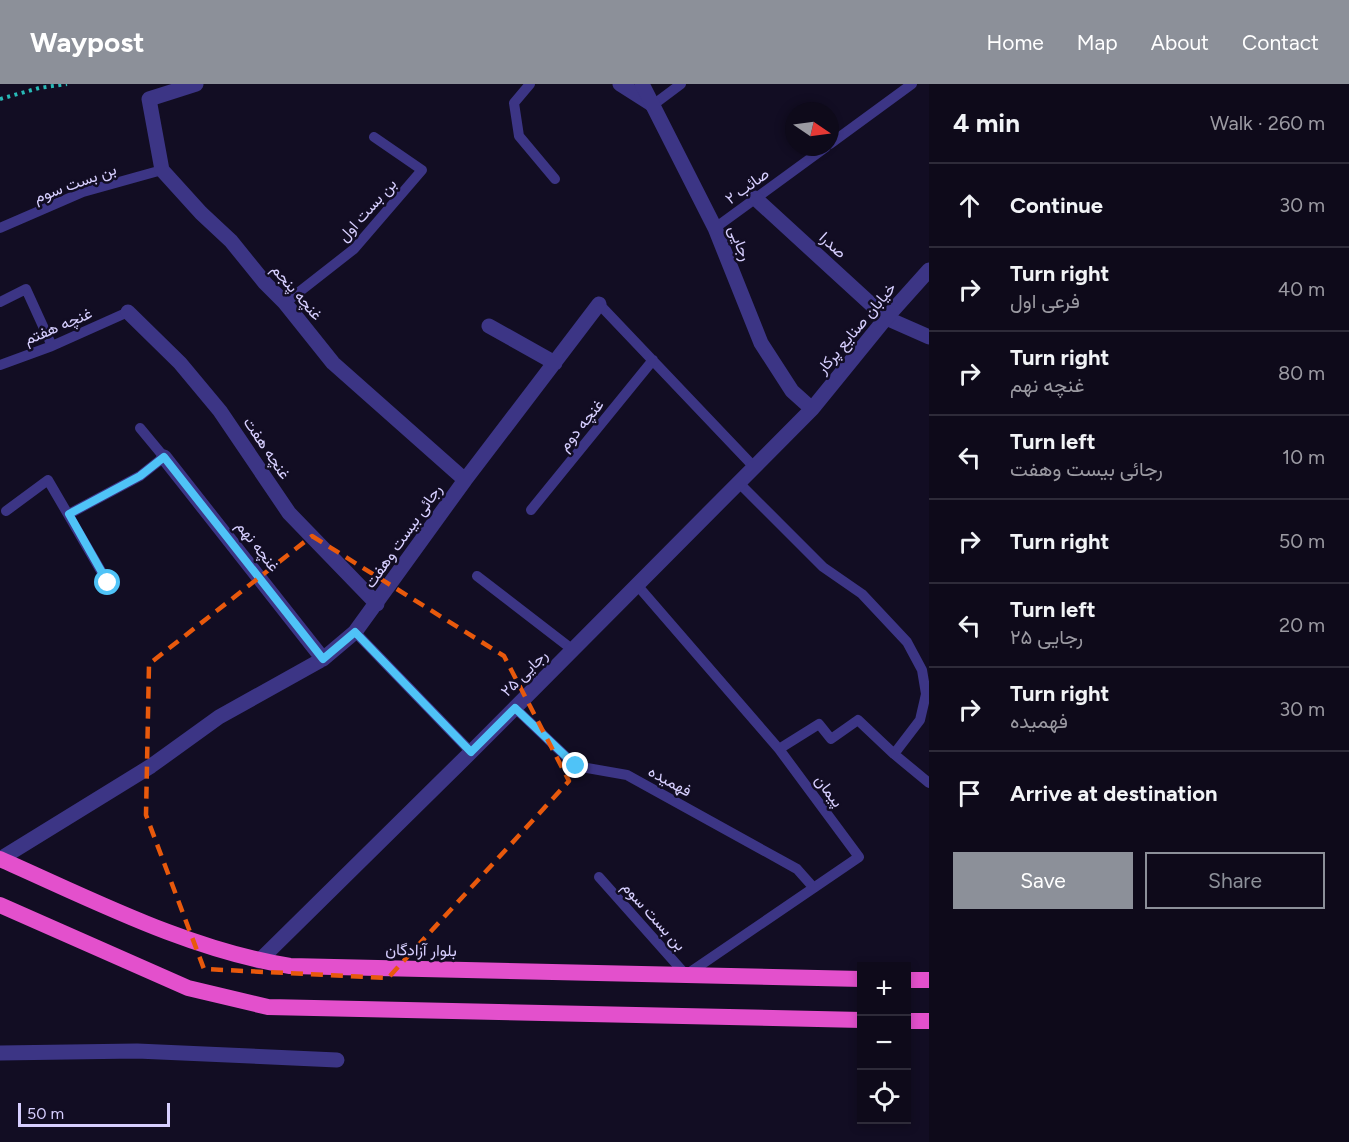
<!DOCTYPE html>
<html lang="en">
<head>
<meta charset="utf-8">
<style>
	:root { --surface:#0e0a1a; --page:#171323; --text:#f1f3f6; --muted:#9b9aa2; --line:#2e2b39; --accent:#8c9099 }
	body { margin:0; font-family:Figtree,Vazirmatn,sans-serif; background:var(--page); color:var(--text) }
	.controls { position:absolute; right:18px; bottom:18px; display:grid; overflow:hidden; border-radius:0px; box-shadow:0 3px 9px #0003 }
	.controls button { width:54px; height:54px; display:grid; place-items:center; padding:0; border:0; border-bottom:2px solid var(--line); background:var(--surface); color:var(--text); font:30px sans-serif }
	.compass { position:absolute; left:785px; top:18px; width:54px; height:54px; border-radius:50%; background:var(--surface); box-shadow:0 3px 9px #0003; rotate:103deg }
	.scale { position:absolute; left:18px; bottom:15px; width:152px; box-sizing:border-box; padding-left:6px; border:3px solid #d7cfff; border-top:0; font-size:16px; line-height:21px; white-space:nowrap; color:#d7cfff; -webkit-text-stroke:4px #120d23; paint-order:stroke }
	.stop { position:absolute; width:18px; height:18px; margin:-14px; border:4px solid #4fc3f7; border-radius:50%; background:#fff }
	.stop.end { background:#4fc3f7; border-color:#fff; box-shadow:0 2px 6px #0008 }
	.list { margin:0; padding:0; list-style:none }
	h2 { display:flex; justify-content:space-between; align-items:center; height:78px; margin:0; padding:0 24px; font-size:26px }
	h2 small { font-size:20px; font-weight:400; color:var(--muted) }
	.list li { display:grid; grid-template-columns:39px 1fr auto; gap:18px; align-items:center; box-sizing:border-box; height:84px; padding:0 24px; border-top:2px solid var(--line) }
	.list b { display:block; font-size:22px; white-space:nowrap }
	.list p { margin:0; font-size:20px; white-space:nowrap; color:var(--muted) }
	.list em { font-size:20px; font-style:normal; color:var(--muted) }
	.actions { display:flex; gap:12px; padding:18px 24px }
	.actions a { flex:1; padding:14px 0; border:2px solid var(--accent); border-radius:0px; text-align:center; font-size:21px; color:var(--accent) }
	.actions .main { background:var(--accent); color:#fff }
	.icon { flex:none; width:33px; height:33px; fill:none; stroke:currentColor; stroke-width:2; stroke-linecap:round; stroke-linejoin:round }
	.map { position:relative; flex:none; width:929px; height:1058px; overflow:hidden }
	header { display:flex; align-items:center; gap:36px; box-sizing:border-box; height:84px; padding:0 30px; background:var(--accent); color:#fff }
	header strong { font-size:28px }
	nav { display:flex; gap:33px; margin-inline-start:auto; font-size:21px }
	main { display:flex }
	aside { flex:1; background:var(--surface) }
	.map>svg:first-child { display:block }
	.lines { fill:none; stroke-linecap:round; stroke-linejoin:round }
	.path { stroke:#28bab7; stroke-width:4; stroke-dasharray:3 4.5; stroke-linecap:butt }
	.service { stroke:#3c3585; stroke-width:10 }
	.minor { stroke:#3c3585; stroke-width:15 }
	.tertiary { stroke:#3c3585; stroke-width:15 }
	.trunk { stroke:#e350cc; stroke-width:16 }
	.route { stroke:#4fc3f7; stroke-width:8 }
	.marked { fill:none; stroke:#e8590c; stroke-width:4.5; stroke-dasharray:12 8; stroke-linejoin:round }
	.labels { text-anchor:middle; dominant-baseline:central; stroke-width:5; stroke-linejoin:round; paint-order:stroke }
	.street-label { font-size:16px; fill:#d7cfff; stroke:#120d23 }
</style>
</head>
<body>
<header>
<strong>Waypost</strong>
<nav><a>Home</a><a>Map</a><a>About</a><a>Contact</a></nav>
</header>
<main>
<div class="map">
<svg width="929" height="1058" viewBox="0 0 929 1058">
	<rect width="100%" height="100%" fill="#120d23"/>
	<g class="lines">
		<!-- path -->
		<path class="path" d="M0 15 39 4 67 0"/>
		<!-- service -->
		<path class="service" d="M530 0 514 19 519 52 555 95
			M653 21 681 0
			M830 60 912 0
			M0 144 83 108 162 86
			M715 144 826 63
			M0 218 26 205 52 262
			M285 219 354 165 422 86 374 53
			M599 220 755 384
			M0 281 52 262 128 228
			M739 399 823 483 862 510 907 558 922 586 926 610 920 636 894 670 858 636 831 655 819 640 779 665
			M531 426 653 276
			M6 427 48 396 108 499
			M69 430 140 392 164 373 140 344
			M477 492 573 566
			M355 548 471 668
			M515 624 576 682 627 691 797 785 813 803
			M894 670 929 699
			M599 793 686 891 859 773 779 665 637 501"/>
		<!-- minor -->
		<path class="minor" d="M196 0 149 15 162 86 201 129 231 157 265 199 285 219 333 279 465 396
			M620 0 653 21
			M755 114 886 234 929 253
			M128 228 180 279 220 327 289 429 377 520
			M489 242 555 279
			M164 373 323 575
			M0 775 151 682 219 633 323 575 355 548 465 396 599 220
			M0 969 137 967 337 976"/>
		<!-- tertiary -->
		<path class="tertiary" d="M642 0 715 144 761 259 792 307 812 325
			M259 877 471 668 812 325 886 234 929 186"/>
		<!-- trunk -->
		<path class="trunk" d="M0 775C93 816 189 866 290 882L862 895
			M0 821 188 904 268 923 862 936
			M906 896H929
			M906 937H929"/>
	</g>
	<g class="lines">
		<!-- route -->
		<path class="route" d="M108 499 69 430 140 392 164 373 323 575 355 548 471 668 515 624 576 682"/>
	</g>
	<!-- marked area -->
	<path class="marked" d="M312 452 504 572 569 697 388 894 204 885 146 731 149 580Z"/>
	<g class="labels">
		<!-- street labels -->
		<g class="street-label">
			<text transform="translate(75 99) rotate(-20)">بن بست سوم</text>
			<text transform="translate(747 102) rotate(-36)">صائب ۲</text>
			<text transform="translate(367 126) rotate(-48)">بن بست اول</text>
			<text transform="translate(740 159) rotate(68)">رجایی</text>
			<text transform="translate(833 161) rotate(42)">صدرا</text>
			<text transform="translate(297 208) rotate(49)">غنچه پنجم</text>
			<text transform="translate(58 242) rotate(-23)">غنچه هفتم</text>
			<text transform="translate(856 244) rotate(-50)">خیابان صنایع پرکار</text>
			<text transform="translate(581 341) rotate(-51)">غنچه دوم</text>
			<text transform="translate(267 364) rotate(56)">غنچه هفت</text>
			<text transform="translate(403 452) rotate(-55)">رجائی بیست وهفت</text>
			<text transform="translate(258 462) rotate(52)">غنچه نهم</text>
			<text transform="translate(524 589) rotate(-45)">رجایی ۲۵</text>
			<text transform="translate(670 697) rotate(29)">فهمیده</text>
			<text transform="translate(829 707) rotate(53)">پیمان</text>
			<text transform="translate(654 832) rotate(48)">بن بست سوم</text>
			<text transform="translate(421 866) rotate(1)">بلوار آزادگان</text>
		</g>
	</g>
</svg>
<div class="controls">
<button>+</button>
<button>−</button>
<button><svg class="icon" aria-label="locate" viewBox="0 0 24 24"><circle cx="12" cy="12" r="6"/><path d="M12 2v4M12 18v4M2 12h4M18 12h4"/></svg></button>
</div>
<svg class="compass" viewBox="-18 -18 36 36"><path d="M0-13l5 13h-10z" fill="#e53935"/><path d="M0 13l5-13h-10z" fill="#9b9aa2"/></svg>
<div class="scale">50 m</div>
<div class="stop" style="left:108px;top:499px"></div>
<div class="stop end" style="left:576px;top:682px"></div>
</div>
<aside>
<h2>4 min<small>Walk · 260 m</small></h2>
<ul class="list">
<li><svg class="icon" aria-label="ahead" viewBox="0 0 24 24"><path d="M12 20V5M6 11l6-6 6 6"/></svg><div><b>Continue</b></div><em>30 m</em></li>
<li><svg class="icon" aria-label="right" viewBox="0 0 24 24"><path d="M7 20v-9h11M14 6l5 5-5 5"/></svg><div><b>Turn right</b><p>فرعی اول</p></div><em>40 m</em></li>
<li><svg class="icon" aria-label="right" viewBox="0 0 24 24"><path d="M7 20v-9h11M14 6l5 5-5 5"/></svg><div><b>Turn right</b><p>غنچه نهم</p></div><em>80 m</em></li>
<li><svg class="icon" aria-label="left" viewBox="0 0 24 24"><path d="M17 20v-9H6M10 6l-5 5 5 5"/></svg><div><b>Turn left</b><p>رجائی بیست وهفت</p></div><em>10 m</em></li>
<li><svg class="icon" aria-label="right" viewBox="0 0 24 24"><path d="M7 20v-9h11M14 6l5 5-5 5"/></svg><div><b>Turn right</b></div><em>50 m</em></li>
<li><svg class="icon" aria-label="left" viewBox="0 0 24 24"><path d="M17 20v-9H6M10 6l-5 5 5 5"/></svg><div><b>Turn left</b><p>رجایی ۲۵</p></div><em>20 m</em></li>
<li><svg class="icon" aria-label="right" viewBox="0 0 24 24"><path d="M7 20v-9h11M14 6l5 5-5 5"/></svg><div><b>Turn right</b><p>فهمیده</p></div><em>30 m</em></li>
<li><svg class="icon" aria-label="arrive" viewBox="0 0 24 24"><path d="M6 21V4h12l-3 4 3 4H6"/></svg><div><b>Arrive at destination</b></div></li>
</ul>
<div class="actions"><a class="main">Save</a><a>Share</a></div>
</aside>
</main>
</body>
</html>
